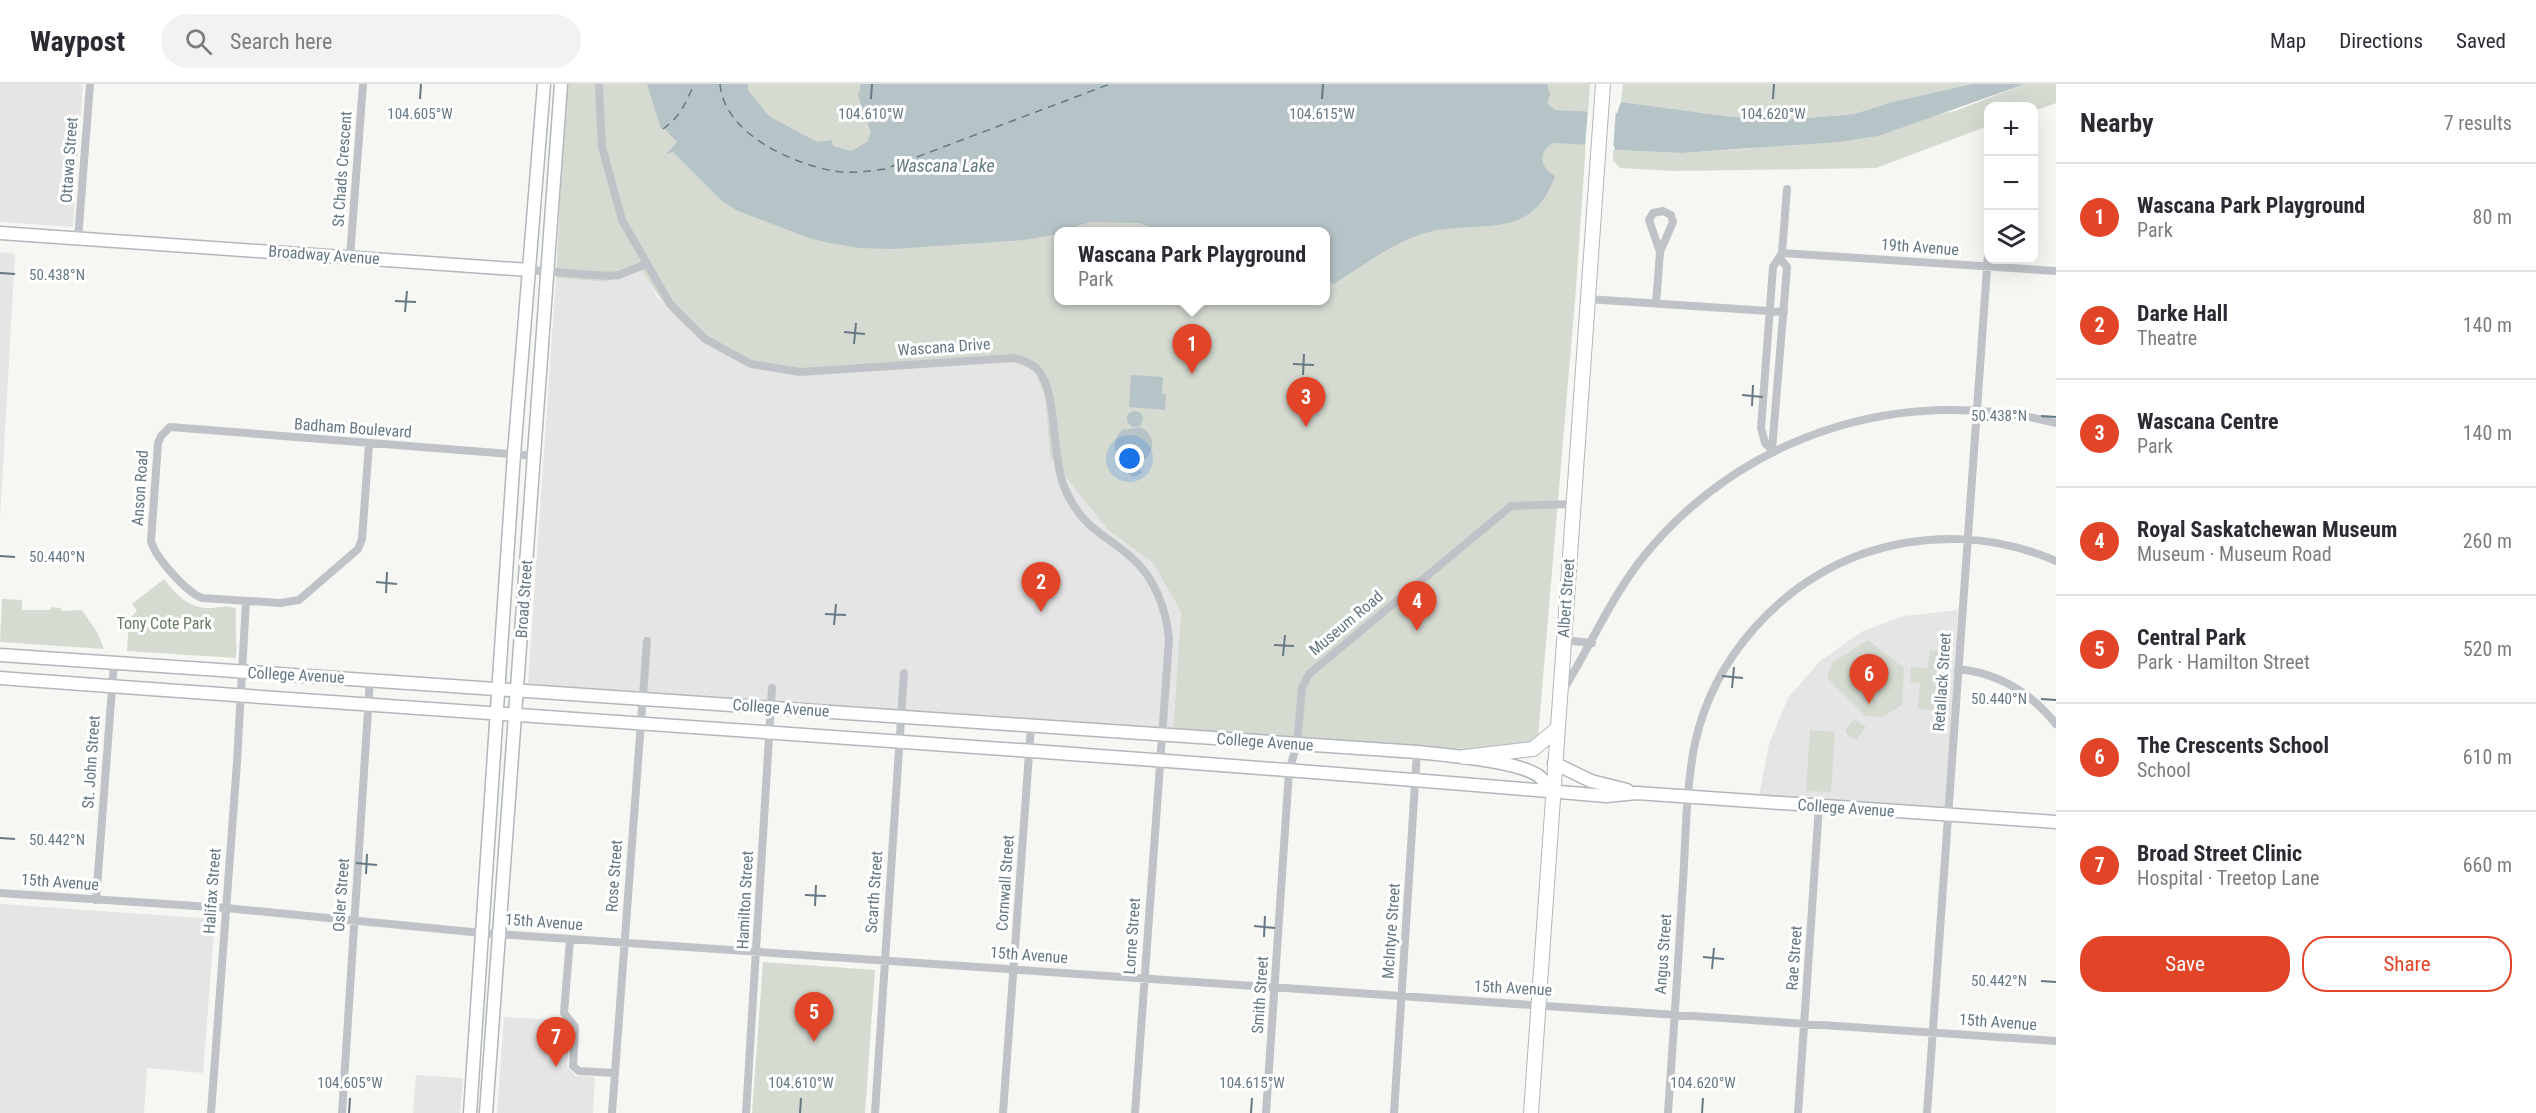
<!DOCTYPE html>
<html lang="en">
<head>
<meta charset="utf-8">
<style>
	:root { --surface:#fff; --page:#f2f2f3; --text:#2b2b33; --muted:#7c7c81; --line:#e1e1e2; --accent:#e24427 }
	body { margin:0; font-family:"Roboto Condensed",sans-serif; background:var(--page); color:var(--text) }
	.controls { position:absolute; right:18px; top:18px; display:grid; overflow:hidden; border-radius:12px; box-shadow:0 6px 24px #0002 }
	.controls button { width:54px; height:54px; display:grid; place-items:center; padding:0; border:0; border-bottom:2px solid var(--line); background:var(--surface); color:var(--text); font:30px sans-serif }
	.you { position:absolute; left:1130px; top:375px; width:21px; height:21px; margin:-15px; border:4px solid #fff; border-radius:50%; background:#1a73e8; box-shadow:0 0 0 9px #1a73e833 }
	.badge { display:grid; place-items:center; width:39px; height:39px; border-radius:50%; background:var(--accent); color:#fff; font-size:20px; font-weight:700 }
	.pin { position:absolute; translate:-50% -50px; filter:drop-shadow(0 2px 3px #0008) }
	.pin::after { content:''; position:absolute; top:32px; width:21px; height:18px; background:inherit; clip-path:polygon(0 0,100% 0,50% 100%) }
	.popup { position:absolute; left:1054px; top:143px; width:276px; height:78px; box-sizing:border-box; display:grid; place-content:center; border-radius:12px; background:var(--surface); filter:drop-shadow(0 2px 4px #0005); font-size:20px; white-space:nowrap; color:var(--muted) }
	.popup b { font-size:22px; color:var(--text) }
	.popup::after { content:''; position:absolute; left:50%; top:100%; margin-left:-12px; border:12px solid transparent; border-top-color:var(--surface) }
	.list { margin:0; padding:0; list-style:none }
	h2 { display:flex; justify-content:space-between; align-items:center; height:78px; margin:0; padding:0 24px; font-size:26px }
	h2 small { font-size:20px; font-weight:400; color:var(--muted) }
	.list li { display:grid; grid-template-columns:39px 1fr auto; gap:18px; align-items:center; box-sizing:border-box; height:108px; padding:0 24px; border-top:2px solid var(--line) }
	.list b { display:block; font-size:22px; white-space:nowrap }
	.list p { margin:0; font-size:20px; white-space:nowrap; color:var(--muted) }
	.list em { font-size:20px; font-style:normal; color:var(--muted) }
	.actions { display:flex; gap:12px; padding:18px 24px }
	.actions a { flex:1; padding:14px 0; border:2px solid var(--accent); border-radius:24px; text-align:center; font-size:21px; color:var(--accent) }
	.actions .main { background:var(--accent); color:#fff }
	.icon { flex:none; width:33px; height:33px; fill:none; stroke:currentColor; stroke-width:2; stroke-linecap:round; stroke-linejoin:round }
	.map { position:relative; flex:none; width:2056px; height:1029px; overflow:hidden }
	header { display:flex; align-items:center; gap:36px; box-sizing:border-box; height:84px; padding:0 30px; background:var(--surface); border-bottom:2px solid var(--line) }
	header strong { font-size:28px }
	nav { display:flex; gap:33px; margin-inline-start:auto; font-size:21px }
	.search { width:420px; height:54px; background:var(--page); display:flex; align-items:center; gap:15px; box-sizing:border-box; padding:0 21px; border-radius:33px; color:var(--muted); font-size:22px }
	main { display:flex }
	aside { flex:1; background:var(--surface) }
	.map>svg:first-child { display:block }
	.built { fill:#e4e5e4 }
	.green { fill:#d6dbd2; fill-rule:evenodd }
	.water { fill:#b6c4c7 }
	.pier { fill:#f6f6f3 }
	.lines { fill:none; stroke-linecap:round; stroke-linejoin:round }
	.ferry { stroke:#617a80; stroke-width:1.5; stroke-dasharray:8 6; stroke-linecap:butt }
	.secondary-casing { stroke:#b1b7bb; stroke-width:15 }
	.primary-casing { stroke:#b2b7bb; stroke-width:16 }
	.street { stroke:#bfc3c7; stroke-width:8 }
	.secondary { stroke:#fff; stroke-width:12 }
	.primary { stroke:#fff; stroke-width:14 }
	.ticks { fill:none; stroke:#657884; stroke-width:2 }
	.labels { text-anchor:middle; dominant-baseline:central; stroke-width:6; stroke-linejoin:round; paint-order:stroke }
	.street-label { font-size:16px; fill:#657884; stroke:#fff }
	.park-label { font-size:16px; fill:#6a7b64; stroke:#fff }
	.water-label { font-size:18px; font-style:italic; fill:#617a80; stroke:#fff }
	.ticks-label { font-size:15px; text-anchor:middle; fill:#657884; stroke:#fff; stroke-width:6; stroke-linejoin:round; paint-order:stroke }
</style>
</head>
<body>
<header>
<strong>Waypost</strong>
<div class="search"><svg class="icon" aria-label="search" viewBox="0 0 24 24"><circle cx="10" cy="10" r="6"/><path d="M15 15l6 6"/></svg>Search here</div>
<nav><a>Map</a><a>Directions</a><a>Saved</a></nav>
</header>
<main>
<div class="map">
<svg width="2056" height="1029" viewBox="0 0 2056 1029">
	<rect width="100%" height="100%" fill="#f6f6f3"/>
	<!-- built -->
	<path class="built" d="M0 0H83L73 143 0 138Z
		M0 168 15 170 0 435Z
		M641 185 657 213 708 262 1011 276 1035 288 1045 313 1050 373 1108 446 1153 479 1181 528 1173 647 528 600 556 194 606 198Z
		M1958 526 1946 724 1759 712 1769 660 1788 614 1819 578 1863 547 1904 532Z
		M0 820 215 835 203 989 147 984 144 1029H0Z
		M504 933 558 936 557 943 570 944 567 983 576 992 595 993 593 1029H497Z
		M416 991 463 994 460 1029H413Z"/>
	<!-- green -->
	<path class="green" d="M566 0H1590L1576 204 1538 653 1528 661 1467 665 1173 647 1181 528 1153 479 1108 446 1050 373 1045 313 1035 288 1011 276 800 291C727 284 677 247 641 185L606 198 556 194ZM1058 148H1326V216H1058Z
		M1623 0H1972L1892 18 1854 30 1795 35 1733 33 1621 18Z
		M2025 0H2056V19L2034 27V22H1988V42L1876 84 1673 87 1620 84 1613 76V66L1682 69 1748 65 1955 27Z
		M164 495C178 512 189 525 212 524 221 523 228 521 236 525 235 543 237 558 236 574L127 567 129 535 137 527 132 520Z
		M2 515 22 516V526H50L51 523 61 524V527L82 526 97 548 104 565 0 558Z
		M1868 556 1904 584 1902 621 1882 633 1865 632 1827 594 1832 579Z
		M1930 566 1951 567 1948 627 1918 625 1920 599 1910 598 1911 583 1928 584Z
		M1854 635 1866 643 1856 656 1846 649V645Z
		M1810 646 1835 648 1831 708 1806 707Z
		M763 878 875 886 865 1029H752Z"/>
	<!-- water -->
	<path class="water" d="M647 0H748V6L769 32 817 58 832 56 833 62 851 67 867 58 871 49 858 12 861 0H1547L1550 11 1547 19 1555 26 1617 29 1621 18 1733 33 1795 35 1854 30 1892 18 1972 0H2025L1878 52 1838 58 1682 69 1615 66 1614 62 1553 59C1538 67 1539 84 1555 92 1530 162 1476 133 1422 150 1391 160 1362 182 1334 200L1326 195V148H1167L1139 139 1092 138 1079 141 1068 147 1058 148V150L1024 156 893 165 859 164 829 159 806 153 736 126 722 117 673 68 666 70 677 58 664 44 661 45Z
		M1131 291 1163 293 1162 310H1166L1165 326 1129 323Z
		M1127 335a8 8 0 1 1 16 0a8 8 0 1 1-16 0Z
		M1140 343C1158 351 1155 372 1138 380L1142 389 1134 393 1124 387 1125 378C1113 370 1111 357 1122 346Z"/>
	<!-- pier -->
	<path class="pier" d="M1616 24 1613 68 1612 65 1585 63 1588 25 1615 26Z"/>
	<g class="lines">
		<!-- ferry -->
		<path class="ferry" d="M720 0C724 49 790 79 834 87 851 90 867 87 885 85L1110 0
			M663 45C680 33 686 19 694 0"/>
		<!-- secondary casing -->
		<g class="secondary-casing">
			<path id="secondary" d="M0 149 529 186
				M0 571 1417 668C1443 671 1521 677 1540 693 1544 697 1548 703 1552 707
				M0 594C535 634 1071 666 1606 712L1637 709 2056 738
				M1554 679 1591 697 1627 706
				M470 1029 514 370 544 0
				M486 1029 561 0"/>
		</g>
		<!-- primary casing -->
		<g class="primary-casing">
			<path id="primary" d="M1464 673 1533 665 1556 646
				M1531 1029 1603 0"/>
		</g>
		<!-- street -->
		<path class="street" d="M599 0 602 63 622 136 670 220 705 255 751 280 800 288 1013 274C1022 276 1030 278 1037 285 1059 307 1050 374 1066 407 1083 445 1104 449 1132 474 1155 494 1166 525 1169 555L1135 1029
			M78 155 90 0
			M1782 169 2056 187
			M350 173 363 0
			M529 186 608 192 619 191 646 180
			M1587 215 1784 228
			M1656 220 1660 168 1673 138 1671 131 1663 127 1653 129 1649 136 1660 168
			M369 360 362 455 358 465 299 516 280 519 202 514C186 508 155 473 151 457L158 359 161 352 170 343 535 372
			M1772 366 1765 359 1761 344 1773 183 1782 169 1787 105
			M1772 366 1787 183 1780 175
			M1563 556 1592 559
			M1958 585C1998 589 2031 609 2056 640
			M1562 608C1590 563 1611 513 1644 472 1744 349 1904 300 2056 339
			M0 809 226 824 482 849 2056 957
			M96 816 114 578
			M570 855 564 929 575 943 573 982 579 987 615 989
			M211 1029 237 678 246 517
			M342 1029 370 595
			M612 1029 647 557
			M746 1029 772 604
			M875 1029 904 589
			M1003 1029 1031 642
			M1266 1029 1289 687 1297 660 1302 604 1309 590 1511 422 1573 420
			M1394 1029 1417 668
			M1668 1029C1673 957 1678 885 1682 812 1686 762 1685 708 1695 659 1714 573 1780 500 1862 470 1926 448 1994 450 2056 477
			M1798 1029 1819 722
			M1927 1029 1988 170"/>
		<!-- secondary -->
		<use href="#secondary" class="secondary"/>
		<!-- primary -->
		<use href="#primary" class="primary"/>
	</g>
	<!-- ticks -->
	<path class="ticks" d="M420 15 421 0M871 15 872 0M1322 15 1323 0M1773 15 1774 0M0 189 15 190M395 217 416 218M405 228 407 207M844 248 865 250M854 260 856 239M1293 280 1314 281M1303 291 1304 270M1742 311 1763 313M1752 322 1753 301M2041 332 2056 333M0 472 15 473M376 498 397 500M386 509 387 488M825 530 846 531M834 541 836 520M1274 561 1294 562M1283 572 1285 551M1722 592 1743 594M1732 604 1734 583M2041 615 2056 616M0 754 15 755M356 779 377 781M366 790 367 770M805 811 826 812M815 822 816 801M1254 842 1275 844M1264 853 1265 832M1703 873 1724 875M1712 885 1714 864M2041 897 2056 898M349 1029 350 1014M800 1029 801 1014M1251 1029 1252 1014M1702 1029 1703 1014"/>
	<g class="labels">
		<!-- street labels -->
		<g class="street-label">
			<text transform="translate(69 76) rotate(-86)">Ottawa Street</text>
			<text transform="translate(342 85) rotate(-86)">St Chads Crescent</text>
			<text transform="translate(1920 163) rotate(4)">19th Avenue</text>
			<text transform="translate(324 171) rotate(4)">Broadway Avenue</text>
			<text transform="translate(944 263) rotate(-4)">Wascana Drive</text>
			<text transform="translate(353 344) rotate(4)">Badham Boulevard</text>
			<text transform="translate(140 404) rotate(-86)">Anson Road</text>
			<text transform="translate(1566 514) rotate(-86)">Albert Street</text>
			<text transform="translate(524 515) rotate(-86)">Broad Street</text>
			<text transform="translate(1346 539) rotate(-40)">Museum Road</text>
			<text transform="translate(296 591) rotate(3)">College Avenue</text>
			<text transform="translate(1942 598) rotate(-86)">Retallack Street</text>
			<text transform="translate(781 624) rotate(4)">College Avenue</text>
			<text transform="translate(1265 658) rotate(4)">College Avenue</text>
			<text transform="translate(91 678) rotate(-86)">St. John Street</text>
			<text transform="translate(1846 724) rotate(4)">College Avenue</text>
			<text transform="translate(614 792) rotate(-86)">Rose Street</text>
			<text transform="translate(60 798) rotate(4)">15th Avenue</text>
			<text transform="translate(1005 799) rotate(-86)">Cornwall Street</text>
			<text transform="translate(212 807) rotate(-86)">Halifax Street</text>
			<text transform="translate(874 808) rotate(-86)">Scarth Street</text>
			<text transform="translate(341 811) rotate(-86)">Osler Street</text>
			<text transform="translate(745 816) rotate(-87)">Hamilton Street</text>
			<text transform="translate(544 838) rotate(4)">15th Avenue</text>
			<text transform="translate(1391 847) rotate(-86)">McIntyre Street</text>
			<text transform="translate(1132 852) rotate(-86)">Lorne Street</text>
			<text transform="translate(1663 870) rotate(-86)">Angus Street</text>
			<text transform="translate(1029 871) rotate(4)">15th Avenue</text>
			<text transform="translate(1794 874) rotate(-86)">Rae Street</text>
			<text transform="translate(1513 904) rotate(3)">15th Avenue</text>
			<text transform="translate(1260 911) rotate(-86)">Smith Street</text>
			<text transform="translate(1998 938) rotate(4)">15th Avenue</text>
		</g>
		<!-- park labels -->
		<g class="park-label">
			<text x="164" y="539">Tony Cote Park</text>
		</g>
		<!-- water labels -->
		<g class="water-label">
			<text x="945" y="81">Wascana Lake</text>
		</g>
	</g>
	<g class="ticks-label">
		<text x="420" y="35">104.605°W</text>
		<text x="871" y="35">104.610°W</text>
		<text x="1322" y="35">104.615°W</text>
		<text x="1773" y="35">104.620°W</text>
		<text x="57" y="196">50.438°N</text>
		<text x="1999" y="337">50.438°N</text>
		<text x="57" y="478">50.440°N</text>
		<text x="1999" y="620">50.440°N</text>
		<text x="57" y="761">50.442°N</text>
		<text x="1999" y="902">50.442°N</text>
		<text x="350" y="1004">104.605°W</text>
		<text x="801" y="1004">104.610°W</text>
		<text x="1252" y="1004">104.615°W</text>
		<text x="1703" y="1004">104.620°W</text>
	</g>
</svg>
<div class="controls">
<button>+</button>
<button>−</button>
<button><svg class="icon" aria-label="layers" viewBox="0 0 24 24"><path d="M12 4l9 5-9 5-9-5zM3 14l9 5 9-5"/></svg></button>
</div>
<div class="you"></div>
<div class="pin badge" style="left:1192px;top:290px">1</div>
<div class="popup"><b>Wascana Park Playground</b>Park</div>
<div class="pin badge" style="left:1041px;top:528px">2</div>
<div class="pin badge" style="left:1306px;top:343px">3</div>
<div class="pin badge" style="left:1417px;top:547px">4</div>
<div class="pin badge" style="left:814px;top:958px">5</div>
<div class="pin badge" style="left:1869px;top:620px">6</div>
<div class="pin badge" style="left:556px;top:983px">7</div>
</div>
<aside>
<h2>Nearby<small>7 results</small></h2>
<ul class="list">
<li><span class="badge">1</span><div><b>Wascana Park Playground</b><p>Park</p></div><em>80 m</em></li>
<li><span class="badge">2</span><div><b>Darke Hall</b><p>Theatre</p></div><em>140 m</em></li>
<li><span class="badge">3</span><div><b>Wascana Centre</b><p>Park</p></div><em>140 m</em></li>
<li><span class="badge">4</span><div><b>Royal Saskatchewan Museum</b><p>Museum · Museum Road</p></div><em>260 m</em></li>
<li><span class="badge">5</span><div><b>Central Park</b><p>Park · Hamilton Street</p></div><em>520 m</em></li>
<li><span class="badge">6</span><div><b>The Crescents School</b><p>School</p></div><em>610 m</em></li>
<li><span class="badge">7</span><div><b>Broad Street Clinic</b><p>Hospital · Treetop Lane</p></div><em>660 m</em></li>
</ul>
<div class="actions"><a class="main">Save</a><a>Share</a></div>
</aside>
</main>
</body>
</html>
